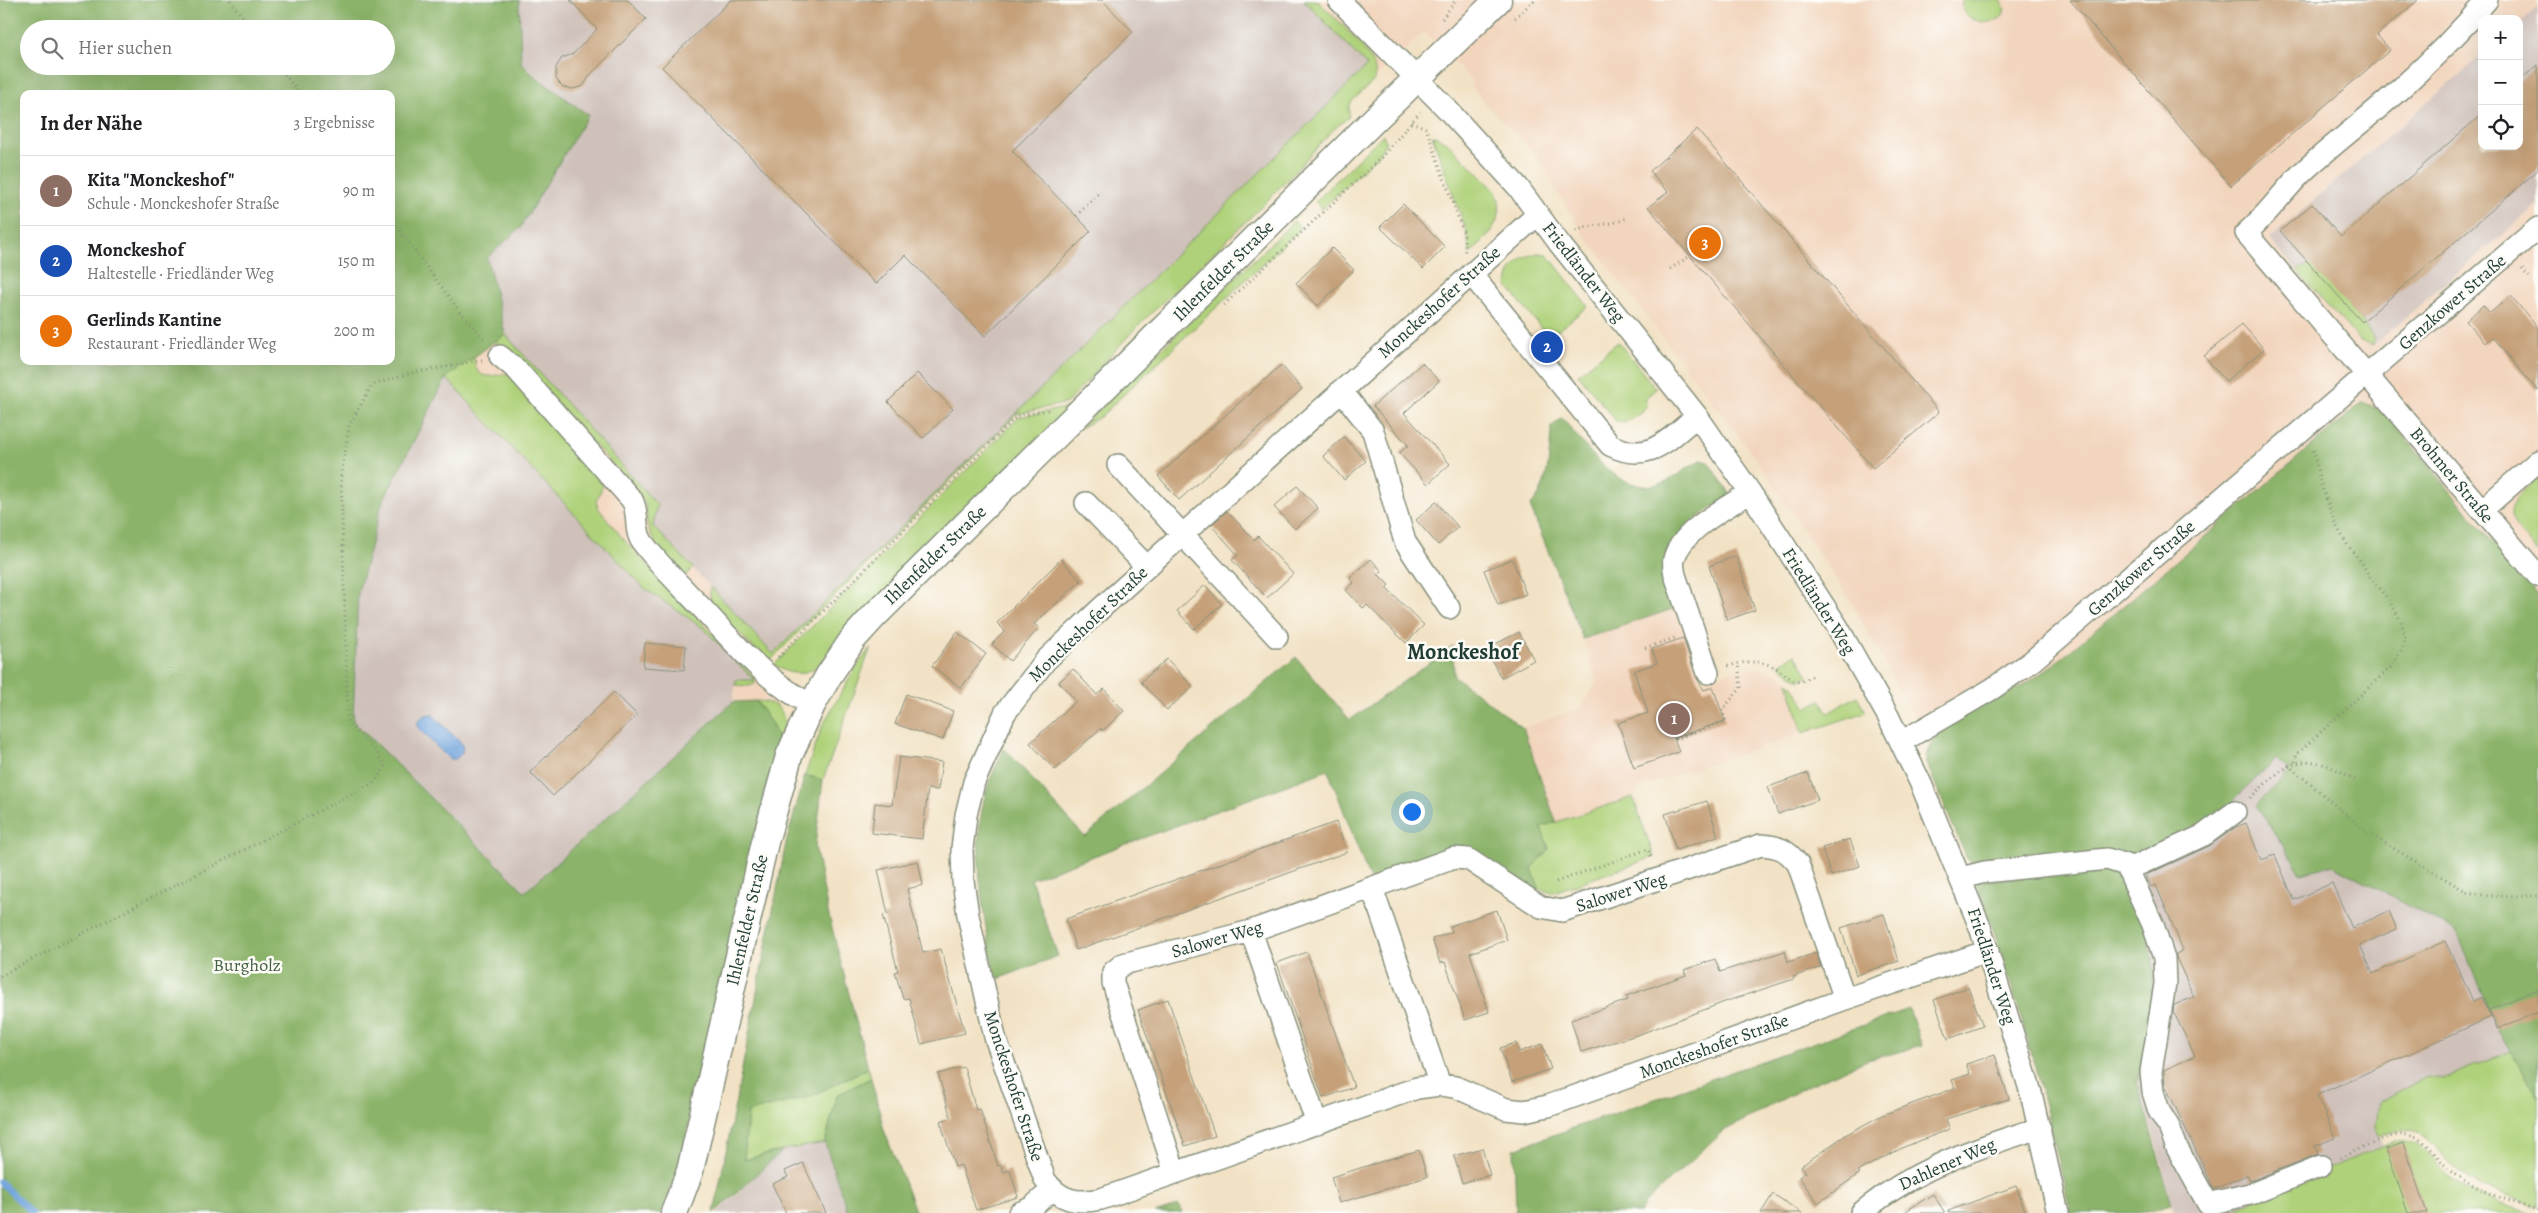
<!DOCTYPE html>
<html lang="de">
<head>
<meta charset="utf-8">
<style>
	:root { --surface:#fff; --page:#f6f6f6; --text:#202124; --muted:#757577; --line:#e0e0e0; --accent:#d1495b }
	body { margin:0; font-family:Alegreya,serif; background:var(--page); color:var(--text) }
	.controls { position:absolute; right:15px; top:15px; display:grid; overflow:hidden; border-radius:10px; box-shadow:0 5px 20px #0002 }
	.controls button { width:45px; height:45px; display:grid; place-items:center; padding:0; border:0; border-bottom:1px solid var(--line); background:var(--surface); color:var(--text); font:25px sans-serif }
	.you { position:absolute; left:1411px; top:811px; width:18px; height:18px; margin:-12px; border:4px solid #fff; border-radius:50%; background:#1a73e8; box-shadow:0 0 0 8px #1a73e833 }
	.badge { display:grid; place-items:center; width:32px; height:32px; border-radius:50%; background:var(--accent); color:#fff; font-size:16px; font-weight:700 }
	.pin { position:absolute; translate:-50% -50%; border:2px solid #fff; box-shadow:0 1px 5px #0006 }
	.list { margin:0; padding:0; list-style:none }
	h2 { display:flex; justify-content:space-between; align-items:center; height:65px; margin:0; padding:0 20px; font-size:21px }
	h2 small { font-size:16px; font-weight:400; color:var(--muted) }
	.list li { display:grid; grid-template-columns:32px 1fr auto; gap:15px; align-items:center; box-sizing:border-box; height:70px; padding:0 20px; border-top:1px solid var(--line) }
	.list b { display:block; font-size:19px; white-space:nowrap }
	.list p { margin:0; font-size:16px; white-space:nowrap; color:var(--muted) }
	.list em { font-size:16px; font-style:normal; color:var(--muted) }
	.icon { flex:none; width:28px; height:28px; fill:none; stroke:currentColor; stroke-width:2; stroke-linecap:round; stroke-linejoin:round }
	.map { position:relative; flex:none; width:2538px; height:1213px; overflow:hidden }
	.search { position:absolute; background:var(--surface); box-shadow:0 5px 20px #0002; left:20px; top:20px; width:375px; height:55px; display:flex; align-items:center; gap:12px; box-sizing:border-box; padding:0 18px; border-radius:28px; color:var(--muted); font-size:19px }
	.panel { position:absolute; background:var(--surface); box-shadow:0 5px 20px #0002; left:20px; top:90px; width:375px; height:275px; border-radius:10px }
	.map>svg:first-child { display:block }
	.built { fill:#f2d5bd; fill-rule:evenodd }
	.industrial { fill:#cfc1ba }
	.green { fill:#afd179; stroke:#678756 }
	.forest { fill:#8bb369; stroke:#55784e; fill-rule:evenodd }
	.water { fill:#72a5dd; stroke:#487188 }
	.lines { fill:none; stroke-linecap:round; stroke-linejoin:round }
	.stream { stroke:#72a5dd; stroke-width:6 }
	.building { fill:#c5a079 }
	.minor-casing { stroke:#88907c; stroke-width:24 }
	.major-casing { stroke:#88907c; stroke-width:29 }
	.path { stroke:#88907c; stroke-width:3; stroke-dasharray:1 4; stroke-linecap:butt }
	.minor { stroke:#fff; stroke-width:21 }
	.major { stroke:#fff; stroke-width:26 }
	.labels { text-anchor:middle; dominant-baseline:central; stroke-width:5; stroke-linejoin:round; paint-order:stroke }
	.street-label { font-size:18px; fill:#1f3d34; stroke:#fdfcf7 }
	.park-label { font-size:18px; fill:#436245; stroke:#fdfcf7 }
	.district-label { font-size:22px; font-weight:bold; fill:#1f3d34; stroke:#fdfcf7 }
</style>
</head>
<body>
<div class="map">
<svg width="2538" height="1213" viewBox="0 0 2538 1213">
	<rect width="100%" height="100%" fill="#fdfcf7"/>
	<filter id="ink" filterUnits="userSpaceOnUse"><feTurbulence type="fractalNoise" baseFrequency=".02" numOctaves="2"/><feDisplacementMap in="SourceGraphic" scale="10" xChannelSelector="R" yChannelSelector="G"/><feConvolveMatrix kernelMatrix="1 2 1 2 8 2 1 2 1" color-interpolation-filters="sRGB"/></filter>
	<filter id="wash" filterUnits="userSpaceOnUse"><feTurbulence type="fractalNoise" baseFrequency=".0096" numOctaves="4" result="noise"/><feDisplacementMap in="SourceGraphic" scale="20" xChannelSelector="R" yChannelSelector="G"/><feGaussianBlur stdDeviation="1.12" result="paint"/><feColorMatrix in="noise" values="0 0 0 0 0 0 0 0 0 0 0 0 0 0 0 0 0 1.4 0 .05"/><feComposite in="paint" operator="in"/></filter>
	<g filter="url(#wash)">
		<rect width="100%" height="100%" fill="#f2e2c5"/>
		<!-- built -->
		<path class="built" d="M519 0H2538V595L2384 412 2063 657 2024 685 1976 709 1948 728 1929 744 1851 602 1754 456 1582 232 1533 151 1485 104 1473 88 1470 79 1424 31 1352 101 1349 106V117L1335 128 1231 238 1133 331 1067 403 1017 414 774 657 753 675 774 698 780 708 766 701 733 702 446 378 505 334 520 228ZM2482 19H2519V146H2482Z
			M1676 608 1701 682 1738 669H1760L1776 673 1788 682 1803 733 1639 787 1633 797 1556 822 1523 728 1575 710 1584 704 1597 681 1583 639Z"/>
		<!-- industrial -->
		<path class="industrial" d="M519 0H1304L1368 66 773 654 653 526 657 505 505 334 487 258 520 228 533 75 521 63Z
			M2538 7V204L2373 345 2360 341 2269 239 2482 55V146H2519V23Z
			M446 378 644 588 703 628 755 681 736 680 733 702 525 892 353 721 358 592 382 503Z
			M2276 759 2291 771 2333 865 2457 932 2497 1030 2511 1051 2442 1079 2427 1077 2375 1129 2383 1145 2224 1213H2175L2157 1146 2137 1084 2150 1017 2128 859 2202 831Z
			M825 1143 848 1213H716L783 1150Z"/>
		<!-- green -->
		<path class="green" d="M1304 0H1317C1333 17 1382 57 1375 80L1352 101 1349 106V117L1335 128 1267 201 1133 331 1067 403 1017 414 774 657 767 662 710 603V586L773 654 1367 66Z
			M1962 0H2001C2019 30 1957 29 1962 0Z
			M1383 134 1386 142 1378 155 1322 209 1315 202Z
			M1432 135 1447 142 1495 190C1509 217 1488 236 1470 254L1467 233Z
			M1294 221 1301 228 1100 417 1080 428Z
			M1236 242 816 667C801 677 788 674 774 665L1019 417 1070 407 1138 334Z
			M1538 253 1547 254 1588 306 1549 338 1507 286C1508 267 1520 257 1538 253Z
			M2311 263 2362 322 2373 337V345L2360 341 2297 271Z
			M505 334 657 505 653 526 693 568 684 577C672 563 655 548 649 530 644 516 650 510 640 494L508 351 495 341Z
			M1618 342 1656 389 1645 398 1646 407 1642 413 1624 423 1616 421 1578 374Z
			M474 356C475 381 489 377 508 373L602 479 603 485 596 501 598 508 625 541 755 678V684L749 686 735 685 736 680H754L703 628 644 588 446 378Z
			M2538 477V553C2507 516 2497 513 2538 477Z
			M871 647 823 780 805 775 823 724 857 666Z
			M1795 654 1808 676 1801 680 1793 676 1779 664Z
			M1788 682 1792 685 1807 708 1820 700 1828 713 1857 696 1866 712 1803 733Z
			M756 701C789 702 786 721 781 748L773 726Z
			M1633 797 1654 857 1551 893 1539 888 1532 869 1538 858 1546 855 1541 827Z
			M2511 1051 2538 1096V1206C2515 1200 2475 1186 2457 1171 2429 1146 2426 1116 2378 1136L2375 1129 2378 1102 2427 1077 2442 1079Z
			M868 1068 871 1078 837 1095 825 1143 783 1150 744 1160 748 1112 809 1097Z
			M2397 1140C2425 1140 2432 1163 2451 1179 2470 1194 2505 1206 2529 1213H2224Z"/>
		<!-- forest -->
		<path class="forest" d="M0 0H519L521 63 533 75 588 115 520 228 487 258 505 334 446 378 382 503 358 592 353 721 525 892 733 702 756 701 773 726 781 748 678 1169 662 1213H0ZM29 29H386V66H29ZM24 94H391V361H24Z
			M2363 402 2384 412 2538 595V1096L2497 1030 2457 932 2333 865 2301 873 2256 805 2291 771 2276 759 2202 831 2136 859 1975 864 1967 859 1926 762C1925 724 1998 701 2025 684 2038 676 2051 666 2063 657Z
			M1562 418C1586 446 1618 498 1662 483 1677 478 1688 465 1702 460L1708 462 1731 495 1684 527 1676 608 1583 639 1530 506C1549 490 1550 450 1551 427Z
			M1453 646 1454 676 1523 728 1556 822 1541 827 1549 849C1544 857 1538 858 1532 869L1539 888 1534 894 1471 852 1370 880 1328 770 1031 879 1058 956 995 980C985 921 968 844 988 786 992 773 999 761 1004 748L1085 837 1296 657 1350 720Z
			M805 775 823 780 815 846 828 912 868 1068 809 1097 748 1112 744 1160 783 1150 714 1213 786 843Z
			M2106 867 2117 871 2145 926 2154 967 2150 1017 2137 1084 2172 1204 2140 1213H2071C2045 1101 2017 990 1976 882Z
			M1909 1009 1922 1046 1867 1060 1805 1087 1722 1132 1645 1203 1640 1213H1513L1516 1210 1514 1149Z
			M871 1078 884 1130 916 1213H848L825 1143 837 1095Z
			M1179 1205 1182 1213H1155Z"/>
		<!-- water -->
		<path class="water" d="M425 715 432 714 463 745 462 753 456 759H449L418 728V721Z"/>
		<g class="lines">
			<!-- stream -->
			<path class="stream" d="M0 1182 32 1213"/>
		</g>
		<g id="blocks">
			<!-- building -->
			<path class="building" d="M570 0H628L646 19 591 74 583 86 573 89 563 87 559 83 556 78V67L562 58 573 54 597 29Z
				M731 0H1102L1133 32 1012 151 1091 231 985 336 905 255 876 284 662 67Z
				M2070 0H2418L2377 35 2390 50 2231 186Z
				M2538 65V170L2362 322 2280 231 2312 204 2341 237 2482 114V146H2519V81Z
				M1697 129 1939 412 1873 468 1648 207 1668 192 1650 171Z
				M1403 204 1445 247 1423 269 1380 227Z
				M1332 248 1354 270 1318 306 1296 283Z
				M2511 296 2538 328V391L2492 337 2485 343 2466 321 2483 305 2490 313Z
				M2242 324 2264 349 2226 381 2204 356Z
				M1422 363 1439 381 1404 413 1450 464 1428 484 1399 453 1408 445 1373 406Z
				M1281 365 1302 389 1179 500 1158 476Z
				M917 373 953 409 923 438 888 402Z
				M1344 437 1366 461 1344 480 1323 456Z
				M1297 486 1318 508 1295 529 1274 507Z
				M1436 502 1458 527 1438 545 1416 520Z
				M1227 511 1254 540 1258 536 1293 574 1267 598 1232 560 1238 555 1211 525Z
				M1736 556 1755 610 1727 620 1709 566Z
				M1061 559 1081 581 1034 624 1039 628 1010 661 992 644 1005 631 997 623Z
				M1371 559 1382 571 1378 574 1389 585 1386 588 1424 625 1406 643 1367 605 1363 608 1346 590 1354 583 1350 578Z
				M1512 559 1526 594 1498 605 1484 570Z
				M1205 585 1222 604 1194 629 1177 611Z
				M957 632 986 654 961 688 932 666Z
				M1519 632 1534 660 1501 678 1486 649Z
				M1683 638 1696 677 1704 690 1713 687 1725 721 1674 738 1679 752 1634 768 1618 723 1648 713 1634 671 1657 663 1652 649Z
				M645 643 686 646 684 670 643 667Z
				M1167 659 1193 687 1167 710 1141 682Z
				M1073 669 1097 695 1104 689 1124 711 1102 731 1101 728 1055 770 1030 743 1076 701 1059 682Z
				M614 692 637 715 553 796 530 772Z
				M906 694 953 711 943 740 895 724Z
				M899 757 942 762 938 790 928 789 922 839 872 833 875 803 892 805Z
				M1808 773 1818 800 1778 814 1768 787Z
				M1707 801 1718 836 1676 850 1665 814Z
				M1336 822 1347 852 1076 950 1066 919Z
				M2246 823 2261 860 2275 855 2294 900 2332 883 2352 928 2389 911 2397 929 2360 945 2373 974 2445 941 2473 1001 2482 997 2491 1017 2317 1095 2335 1138 2315 1146 2318 1154 2250 1181 2247 1175 2214 1189 2165 1085 2164 1070 2195 1056 2173 1011 2174 1005 2194 997 2176 957V954L2183 950 2156 885 2151 887 2146 875 2209 846 2236 827Z
				M1850 839 1860 866 1831 876 1822 848Z
				M918 861 923 885 907 889 923 953 941 949 965 1033 921 1044 909 998 903 999 895 972 898 971 883 915 888 914 878 870Z
				M1497 910 1507 940 1470 953 1489 1012 1465 1020 1445 962 1440 963 1432 939 1452 932 1450 926Z
				M1884 914 1899 961 1856 975 1841 928Z
				M1785 951 1788 962 1816 953 1821 967 1793 977 1794 979 1730 1000 1640 1034 1581 1052 1571 1020 1628 1000 1626 996 1686 975 1684 970 1715 959 1720 972Z
				M1307 952 1354 1087 1323 1098 1277 963Z
				M1968 987 1983 1026 1948 1039 1934 1000Z
				M2538 989V1012L2497 1029 2489 1010Z
				M1168 999 1215 1136 1185 1146 1138 1010Z
				M1516 1043 1519 1052 1542 1044 1551 1069 1512 1082 1500 1048Z
				M1995 1055 2009 1099 1946 1119 1950 1129 1904 1147 1858 1171 1860 1173 1818 1203 1799 1177 1806 1172 1801 1166 1847 1134 1882 1115 1955 1088 1952 1080 1970 1074 1966 1064Z
				M964 1067 976 1110 980 1109 998 1166 1001 1165 1003 1172 1010 1170 1018 1197 976 1210 961 1165 955 1167 940 1121 951 1118 938 1074Z
				M2403 1143 2427 1213H2408L2399 1186 2386 1149Z
				M1482 1148 1490 1175 1462 1183 1454 1156Z
				M1419 1150 1427 1177 1339 1203 1331 1177Z
				M803 1163 826 1213H786L772 1184 788 1177 785 1171Z
				M2016 1186 2026 1213H1948V1211Z
				M1773 1194 1802 1213H1761Z
				M1933 1194 1945 1213H1903Z"/>
		</g>
	</g>
	<g filter="url(#ink)">
		<use href="#blocks" fill-opacity="0" stroke="#88907c" stroke-width="1"/>
		<g class="lines">
			<!-- minor casing -->
			<g class="minor-casing">
				<path id="minor" d="M1339 0 1446 108 1518 187 1559 243 1697 416 1750 492 1837 626 1888 716 1921 784 1980 927 2031 1093 2058 1213
					M2487 0C2460 32 2430 62 2399 90 2369 117 2336 142 2306 169 2284 189 2269 214 2246 233L2538 576
					M1538 214 1098 611 1046 660 1005 713 974 782 966 815 962 849 963 881 968 915 995 1037 1045 1180C1060 1201 1077 1204 1101 1199L1417 1088 1440 1085 1455 1087 1506 1109 1524 1111 1548 1106 1845 999 1988 951
					M1471 274 1610 445C1650 465 1668 439 1697 416
					M500 356 517 370 632 500C640 514 633 530 643 543 660 566 681 586 700 606 735 643 766 682 812 705
					M1341 390 1373 431 1405 542 1449 608
					M1118 465 1277 637
					M1086 503 1146 566
					M2482 510 2538 461
					M1708 673 1675 575C1674 570 1673 563 1674 559 1681 530 1727 508 1750 492
					M1901 742 1992 689 2032 661 2538 228
					M2129 869 2204 835 2235 812
					M1961 878 1985 872 2107 859 2126 865 2153 925 2164 958 2165 984 2151 1072 2153 1092 2159 1111 2169 1127 2177 1148 2208 1204 2254 1193 2321 1166
					M1372 888 1440 1085
					M1251 931 1317 1124
					M1175 1173 1113 983V972L1123 964 1251 931 1454 858 1468 859 1541 907 1562 911 1761 845C1779 846 1787 850 1798 864L1845 999
					M1019 1213 1031 1208 1052 1190
					M1861 1213C1912 1170 1977 1147 2040 1128"/>
			</g>
			<!-- major casing -->
			<g class="major-casing">
				<path id="major" d="M674 1213 690 1171 765 842 789 756 812 705 829 675 853 639 874 616 1374 120 1498 0"/>
			</g>
			<!-- path -->
			<path class="path" d="M230 0 251 29
				M1515 18 1534 0
				M1442 19 1456 0
				M279 66 299 94
				M1411 122 1426 128 1464 234 1465 252
				M1076 216 1099 193
				M391 219 460 312 486 341
				M1576 231C1594 223 1611 226 1627 218
				M1670 269 1690 256
				M2522 269 2529 277
				M1224 305 1381 158 1420 112
				M1645 648 1675 638
				M778 657 1017 416 1048 410
				M1728 666C1745 661 1765 659 1781 671 1787 676 1792 681 1800 682L1814 675
				M1675 739 1726 721 1722 710 1741 688 1738 663
				M2295 762 2297 754 2391 667 2402 649 2405 637 2401 621 2389 600 2370 578 2362 563 2346 543 2335 523 2320 482 2313 448
				M2288 765 2368 833 2467 892 2488 896H2538
				M2250 798C2292 759 2303 748 2357 781
				M1556 882 1648 849 1652 860
				M0 976 375 782 385 766 375 750 348 723 341 477 349 426 372 385 407 374 482 360
				M2340 1158C2358 1150 2389 1132 2408 1135 2432 1140 2439 1165 2457 1176 2483 1192 2510 1202 2538 1210"/>
			<!-- minor -->
			<use href="#minor" class="minor"/>
			<!-- major -->
			<use href="#major" class="major"/>
		</g>
	</g>
	<g class="labels">
		<!-- street labels -->
		<g class="street-label">
			<text transform="translate(1223 271) rotate(-45)">Ihlenfelder Straße</text>
			<text transform="translate(1584 272) rotate(52)">Friedländer Weg</text>
			<text transform="translate(1439 302) rotate(-42)">Monckeshofer Straße</text>
			<text transform="translate(2452 302) rotate(-41)">Genzkower Straße</text>
			<text transform="translate(2452 475) rotate(50)">Brohmer Straße</text>
			<text transform="translate(935 555) rotate(-44)">Ihlenfelder Straße</text>
			<text transform="translate(2141 568) rotate(-41)">Genzkower Straße</text>
			<text transform="translate(1819 601) rotate(58)">Friedländer Weg</text>
			<text transform="translate(1088 624) rotate(-44)">Monckeshofer Straße</text>
			<text transform="translate(1621 892) rotate(-18)">Salower Weg</text>
			<text transform="translate(747 920) rotate(-77)">Ihlenfelder Straße</text>
			<text transform="translate(1217 939) rotate(-16)">Salower Weg</text>
			<text transform="translate(1992 966) rotate(72)">Friedländer Weg</text>
			<text transform="translate(1714 1046) rotate(-20)">Monckeshofer Straße</text>
			<text transform="translate(1014 1086) rotate(72)">Monckeshofer Straße</text>
			<text transform="translate(1947 1164) rotate(-24)">Dahlener Weg</text>
		</g>
		<!-- park labels -->
		<g class="park-label">
			<text x="247" y="965">Burgholz</text>
		</g>
		<!-- district labels -->
		<g class="district-label">
			<text x="1463" y="652">Monckeshof</text>
		</g>
	</g>
</svg>
<div class="controls">
<button>+</button>
<button>−</button>
<button><svg class="icon" aria-label="locate" viewBox="0 0 24 24"><circle cx="12" cy="12" r="6"/><path d="M12 2v4M12 18v4M2 12h4M18 12h4"/></svg></button>
</div>
<div class="you"></div>
<div class="pin badge" style="left:1674px;top:719px;background:#8d6e63">1</div>
<div class="pin badge" style="left:1547px;top:347px;background:#1a4fb4">2</div>
<div class="pin badge" style="left:1705px;top:243px;background:#e8710a">3</div>
<div class="search"><svg class="icon" aria-label="search" viewBox="0 0 24 24"><circle cx="10" cy="10" r="6"/><path d="M15 15l6 6"/></svg>Hier suchen</div>
<section class="panel">
<h2>In der Nähe<small>3 Ergebnisse</small></h2>
<ul class="list">
<li><span class="badge" style="background:#8d6e63">1</span><div><b>Kita &quot;Monckeshof&quot;</b><p>Schule · Monckeshofer Straße</p></div><em>90 m</em></li>
<li><span class="badge" style="background:#1a4fb4">2</span><div><b>Monckeshof</b><p>Haltestelle · Friedländer Weg</p></div><em>150 m</em></li>
<li><span class="badge" style="background:#e8710a">3</span><div><b>Gerlinds Kantine</b><p>Restaurant · Friedländer Weg</p></div><em>200 m</em></li>
</ul>
</section>
</div>
</body>
</html>
